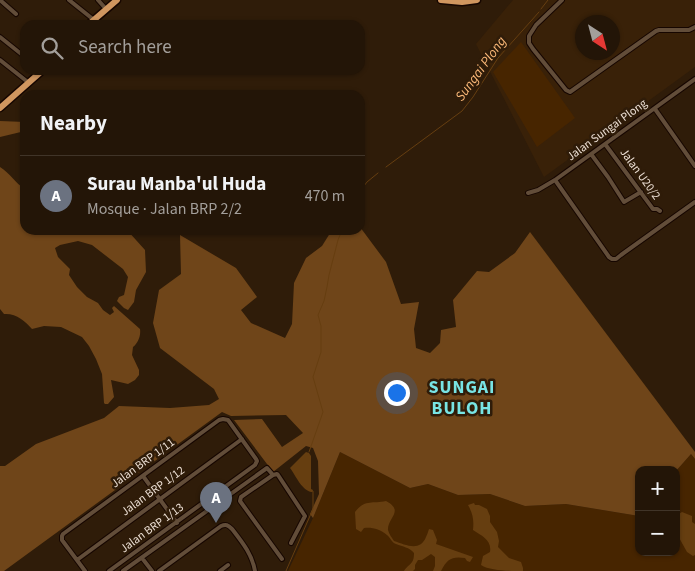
<!DOCTYPE html>
<html lang="en">
<head>
<meta charset="utf-8">
<style>
	:root { --surface:#231507; --page:#2f2215; --text:#f1f3f6; --muted:#a39f9b; --line:#403428; --accent:#0f766e }
	body { margin:0; font-family:"Source Sans 3",sans-serif; background:var(--page); color:var(--text) }
	.controls { position:absolute; right:15px; bottom:15px; display:grid; overflow:hidden; border-radius:10px; box-shadow:0 1px 4px #0004 }
	.controls button { width:45px; height:45px; display:grid; place-items:center; padding:0; border:0; border-bottom:1px solid var(--line); background:var(--surface); color:var(--text); font:25px sans-serif }
	.compass { position:absolute; left:575px; top:15px; width:45px; height:45px; border-radius:50%; background:var(--surface); box-shadow:0 1px 4px #0004; rotate:144deg }
	.you { position:absolute; left:396px; top:392px; width:18px; height:18px; margin:-12px; border:4px solid #fff; border-radius:50%; background:#1a73e8; box-shadow:0 0 0 8px #1a73e833 }
	.badge { display:grid; place-items:center; width:32px; height:32px; border-radius:50%; background:var(--accent); color:#fff; font-size:16px; font-weight:700 }
	.pin { position:absolute; translate:-50% -41px; filter:drop-shadow(0 1px 2px #0008) }
	.pin::after { content:''; position:absolute; top:26px; width:18px; height:15px; background:inherit; clip-path:polygon(0 0,100% 0,50% 100%) }
	.list { margin:0; padding:0; list-style:none }
	h2 { display:flex; justify-content:space-between; align-items:center; height:65px; margin:0; padding:0 20px; font-size:21px }
	h2 small { font-size:16px; font-weight:400; color:var(--muted) }
	.list li { display:grid; grid-template-columns:32px 1fr auto; gap:15px; align-items:center; box-sizing:border-box; height:80px; padding:0 20px; border-top:1px solid var(--line) }
	.list b { display:block; font-size:19px; white-space:nowrap }
	.list p { margin:0; font-size:16px; white-space:nowrap; color:var(--muted) }
	.list em { font-size:16px; font-style:normal; color:var(--muted) }
	.icon { flex:none; width:28px; height:28px; fill:none; stroke:currentColor; stroke-width:2; stroke-linecap:round; stroke-linejoin:round }
	.map { position:relative; flex:none; width:695px; height:571px; overflow:hidden }
	.search { position:absolute; background:var(--surface); box-shadow:0 1px 4px #0004; left:20px; top:20px; width:345px; height:55px; display:flex; align-items:center; gap:12px; box-sizing:border-box; padding:0 18px; border-radius:15px; color:var(--muted); font-size:19px }
	.panel { position:absolute; background:var(--surface); box-shadow:0 1px 4px #0004; left:20px; top:90px; width:345px; height:145px; border-radius:15px }
	.map>svg:first-child { display:block }
	.built { fill:#392108; fill-rule:evenodd }
	.green { fill:#472500 }
	.forest { fill:#6f4519 }
	.water { fill:#663e10 }
	.lines { fill:none; stroke-linecap:round; stroke-linejoin:round }
	.stream { stroke:#663e10; stroke-width:1 }
	.street-casing { stroke:#160600; stroke-width:6 }
	.highway-casing { stroke:#160600; stroke-width:9 }
	.street { stroke:#624d39; stroke-width:4 }
	.highway { stroke:#d0965f; stroke-width:6 }
	.labels { text-anchor:middle; dominant-baseline:central; stroke-width:5; stroke-linejoin:round; paint-order:stroke }
	.street-label { font-size:12px; fill:#ecdfd4; stroke:#2f1c09 }
	.water-label { font-size:14px; font-style:italic; fill:#f9b777; stroke:#2f1c09 }
	.district-label { font-size:18px; font-weight:bold; letter-spacing:1px; fill:#78e4e4; stroke:#2f1c09 }
</style>
</head>
<body>
<div class="map">
<svg width="695" height="571" viewBox="0 0 695 571">
	<rect width="100%" height="100%" fill="#2f1c09"/>
	<!-- built -->
	<path class="built" d="M513 0H695V67L544 177 476 44ZM582 22H612V52H582Z"/>
	<!-- green -->
	<path class="green" d="M521 42 575 118 537 147 493 72Z
		M340 452 410 488 428 484 458 495 490 494 525 506 566 504 639 516V552H676V471L691 454 695 459V571H288L313 518Z"/>
	<!-- forest -->
	<path class="forest" d="M0 121 25 122V131L0 137Z
		M0 167C10 173 15 183 25 189V230H127L145 250 146 272 136 290 134 302 128 310 124 308 117 301 119 297 124 295 128 277 123 269 92 245 78 241 60 245 55 248 58 257 70 269 69 275 77 287 87 297 98 303 103 310 110 315 114 312 112 308 114 306 140 329C141 336 138 343 133 347L132 355 139 370V375L135 380 128 384 111 380 114 397 108 404H105L104 403 102 374 96 359 89 346 82 337 61 327 44 326 32 329C25 321 16 313 4 314L0 309Z
		M360 227 386 262 401 304 419 302 414 329 416 348 430 353 440 343 441 330 456 327 453 300 477 271 489 272 515 253 530 232 695 452V459L691 454 676 471V470H639V516L566 504 525 506 490 494 458 495 428 484 410 488 340 452 313 518 310 514 319 494 318 461 313 448 306 446 273 472 234 420 262 419 282 447 303 433 286 415 231 416 222 412 4 571H0V466H5L36 444 104 418 119 406 170 408 209 405 219 399 214 389 160 348 153 323 159 290 181 274 180 235 236 268 257 297 241 310 251 323 285 338 292 324 294 283 306 258 322 246 332 230H360Z"/>
	<!-- water -->
	<path class="water" d="M306 452 309 453 311 456V489L313 490 312 492C302 491 296 476 290 468Z
		M386 501C405 511 387 518 388 530 389 534 392 538 394 541 406 545 420 552 426 537 427 535 428 532 429 529L433 530 437 540 436 544 473 557 470 562 467 561 465 558C452 556 447 559 441 571H433L435 566V557L431 554 422 560H418L415 565V569L413 571H404C409 563 414 565 414 553 409 547 403 547 396 544 391 542 391 538 387 535 380 529 372 527 364 528L361 532 356 529 355 512C365 499 372 504 386 501Z
		M474 503 475 505H479L487 509 490 516V522L497 532 499 541 498 547 509 558 521 562 523 568V571C510 571 490 571 481 565L483 556 490 552C492 540 482 536 473 530 474 520 473 514 468 505Z
		M682 512 692 516V522L695 524V555L693 556 687 552 677 534V515Z"/>
	<g class="lines">
		<!-- stream -->
		<path class="stream" d="M541 9 548 0
			M386 167 462 111 473 97 498 58 539 12
			M360 191 367 182 378 173
			M309 452 323 412 313 377 321 352V326L318 315 324 301 327 287 329 275 338 240 342 230
			M286 571 313 509V491H311"/>
		<!-- street casing -->
		<g class="street-casing">
			<path id="street" d="M0 0 16 14
				M69 0 94 20
				M98 0 106 9
				M562 0 536 25 529 36V43L533 49 566 90 570 92 656 31 659 30H689L695 27
				M0 37 25 57
				M0 60 29 83
				M655 109 695 166
				M605 144 653 209H657L660 211
				M591 154 608 177 624 202 641 192
				M555 180 609 257 612 259H616L621 255 695 202
				M528 193 538 190 555 180 695 79
				M273 475 241 497 240 501 282 559
				M143 476 177 523
				M142 558 152 571
				M77 560 242 439
				M85 571 62 540V536L63 534 219 420 223 419 228 420 256 459 257 461 255 465 109 571
				M123 571 267 468 273 475 277 474 278 475 305 516 291 543
				M159 571 221 526C226 524 228 525 232 529 242 542 252 554 255 571
				M220 571 228 565"/>
		</g>
		<!-- highway casing -->
		<g class="highway-casing">
			<path id="highway" d="M441 0 462 2 477 0
				M88 25 117 0
				M0 108 43 70"/>
		</g>
		<!-- street -->
		<use href="#street" class="street"/>
		<!-- highway -->
		<use href="#highway" class="highway"/>
	</g>
	<g class="labels">
		<!-- street labels -->
		<g class="street-label">
			<text transform="translate(607 130) rotate(-36)">Jalan Sungai Plong</text>
			<text transform="translate(640 174) rotate(54)">Jalan U20/2</text>
			<text transform="translate(143 463) rotate(-36)">Jalan BRP 1/11</text>
			<text transform="translate(153 491) rotate(-36)">Jalan BRP 1/12</text>
			<text transform="translate(152 528) rotate(-36)">Jalan BRP 1/13</text>
		</g>
		<!-- water labels -->
		<g class="water-label">
			<text transform="translate(481 69) rotate(-54)">Sungai Plong</text>
		</g>
		<!-- district labels -->
		<g class="district-label">
			<text x="462" y="387">SUNGAI<tspan x="462" dy="21">BULOH</tspan></text>
		</g>
	</g>
</svg>
<div class="controls">
<button>+</button>
<button>−</button>
</div>
<svg class="compass" viewBox="-18 -18 36 36"><path d="M0-13l5 13h-10z" fill="#e53935"/><path d="M0 13l5-13h-10z" fill="#a39f9b"/></svg>
<div class="you"></div>
<div class="pin badge" style="left:216px;top:523px;background:#6b7280">A</div>
<div class="search"><svg class="icon" aria-label="search" viewBox="0 0 24 24"><circle cx="10" cy="10" r="6"/><path d="M15 15l6 6"/></svg>Search here</div>
<section class="panel">
<h2>Nearby<small></small></h2>
<ul class="list">
<li><span class="badge" style="background:#6b7280">A</span><div><b>Surau Manba'ul Huda</b><p>Mosque · Jalan BRP 2/2</p></div><em>470 m</em></li>
</ul>
</section>
</div>
</body>
</html>
